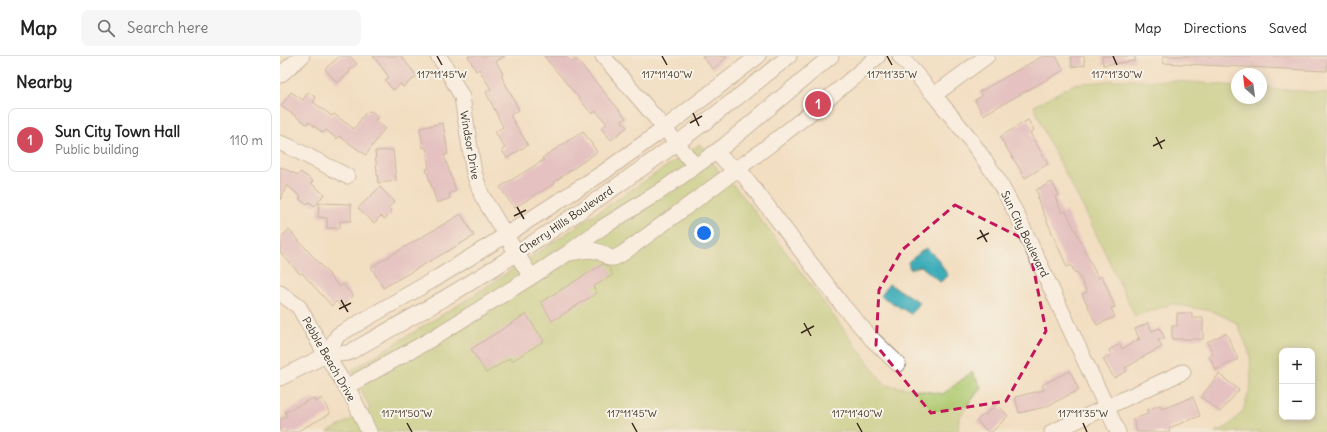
<!DOCTYPE html>
<html lang="en">
<head>
<meta charset="utf-8">
<style>
	:root { --surface:#fff; --page:#f6f6f6; --text:#222; --muted:#767676; --line:#e0e0e0; --accent:#d1495b }
	body { margin:0; font-family:Delius,sans-serif; background:var(--page); color:var(--text) }
	.controls { position:absolute; right:12px; bottom:12px; display:grid; overflow:hidden; border-radius:8px; box-shadow:0 2px 10px #0003 }
	.controls button { width:36px; height:36px; display:grid; place-items:center; padding:0; border:0; border-bottom:1px solid var(--line); background:var(--surface); color:var(--text); font:20px sans-serif }
	.compass { position:absolute; left:951px; top:12px; width:36px; height:36px; border-radius:50%; background:var(--surface); box-shadow:0 2px 10px #0003; rotate:332deg }
	.you { position:absolute; left:424px; top:177px; width:14px; height:14px; margin:-10px; border:3px solid #fff; border-radius:50%; background:#1a73e8; box-shadow:0 0 0 6px #1a73e833 }
	.badge { display:grid; place-items:center; width:26px; height:26px; border-radius:50%; background:var(--accent); color:#fff; font-size:13px; font-weight:700 }
	.pin { position:absolute; translate:-50% -50%; border:2px solid #fff; box-shadow:0 1px 4px #0006 }
	.list { margin:0; padding:0; list-style:none }
	h2 { display:flex; justify-content:space-between; align-items:center; height:52px; margin:0; padding:0 16px; font-size:17px }
	h2 small { font-size:13px; font-weight:400; color:var(--muted) }
	.list li { display:grid; grid-template-columns:26px 1fr auto; gap:12px; align-items:center; box-sizing:border-box; height:64px; margin:0 8px 8px; padding:0 8px; border:1px solid var(--line); border-radius:8px }
	.list b { display:block; font-size:15px; white-space:nowrap }
	.list p { margin:0; font-size:13px; white-space:nowrap; color:var(--muted) }
	.list em { font-size:13px; font-style:normal; color:var(--muted) }
	.icon { flex:none; width:22px; height:22px; fill:none; stroke:currentColor; stroke-width:2; stroke-linecap:round; stroke-linejoin:round }
	.map { position:relative; flex:none; width:1047px; height:376px; overflow:hidden }
	header { display:flex; align-items:center; gap:24px; box-sizing:border-box; height:56px; padding:0 20px; background:var(--surface); border-bottom:1px solid var(--line) }
	header strong { font-size:19px }
	nav { display:flex; gap:22px; margin-inline-start:auto; font-size:14px }
	.search { width:280px; height:36px; background:var(--page); display:flex; align-items:center; gap:10px; box-sizing:border-box; padding:0 14px; border-radius:8px; color:var(--muted); font-size:15px }
	main { display:flex }
	aside { flex:1; background:var(--surface) }
	.map>svg:first-child { display:block }
	.green { fill:#afc96f; stroke:#757a46; fill-rule:evenodd }
	.water { fill:#3dadb9; stroke:#3c6c6c }
	.building { fill:#d4a1bf }
	.lines { fill:none; stroke-linecap:round; stroke-linejoin:round }
	.minor-casing { stroke:#968470; stroke-width:17 }
	.minor { stroke:#fff; stroke-width:15 }
	.marked { fill:none; stroke:#c2185b; stroke-width:3; stroke-dasharray:8 5; stroke-linejoin:round }
	.ticks { fill:none; stroke:#3b2a1e; stroke-width:1.5 }
	.labels { text-anchor:middle; dominant-baseline:central; stroke-width:4; stroke-linejoin:round; paint-order:stroke }
	.street-label { font-size:11px; fill:#3b2a1e; stroke:#f7f3e8 }
	.ticks-label { font-size:10px; text-anchor:middle; fill:#3b2a1e; stroke:#f7f3e8; stroke-width:4; stroke-linejoin:round; paint-order:stroke }
</style>
</head>
<body>
<header>
<strong>Map</strong>
<div class="search"><svg class="icon" aria-label="search" viewBox="0 0 24 24"><circle cx="10" cy="10" r="6"/><path d="M15 15l6 6"/></svg>Search here</div>
<nav><a>Map</a><a>Directions</a><a>Saved</a></nav>
</header>
<main>
<aside>
<h2>Nearby<small></small></h2>
<ul class="list">
<li><span class="badge">1</span><div><b>Sun City Town Hall</b><p>Public building</p></div><em>110 m</em></li>
</ul>
</aside>
<div class="map">
<svg width="1047" height="376" viewBox="0 0 1047 376">
	<rect width="100%" height="100%" fill="#f7f3e8"/>
	<filter id="ink" filterUnits="userSpaceOnUse"><feTurbulence type="fractalNoise" baseFrequency=".025" numOctaves="2"/><feDisplacementMap in="SourceGraphic" scale="8" xChannelSelector="R" yChannelSelector="G"/><feConvolveMatrix kernelMatrix="1 2 1 2 8 2 1 2 1" color-interpolation-filters="sRGB"/></filter>
	<filter id="wash" filterUnits="userSpaceOnUse"><feTurbulence type="fractalNoise" baseFrequency=".012" numOctaves="4" result="noise"/><feDisplacementMap in="SourceGraphic" scale="16" xChannelSelector="R" yChannelSelector="G"/><feGaussianBlur stdDeviation="0.9" result="paint"/><feColorMatrix in="noise" values="0 0 0 0 0 0 0 0 0 0 0 0 0 0 0 0 0 1.4 0 .05"/><feComposite in="paint" operator="in"/></filter>
	<g filter="url(#wash)">
		<rect width="100%" height="100%" fill="#f2dfc2"/>
		<!-- green -->
		<path class="green" d="M839 24 897 25 957 30V42H981V32L1047 37V376H935L947 371 963 355 971 329 970 298 957 267 932 255 892 248 855 260 806 157 768 84 754 50 794 28ZM1002 295H1032V361H1002Z
			M420 88 442 120 458 134 512 204 605 329 663 338 692 316 701 331 679 362 678 376H48L90 353 72 314 191 241Z"/>
		<!-- water -->
		<path class="water" d="M646 192 658 203 668 220 660 226 641 210 630 213 628 206Z
			M609 228 639 246 631 258 601 240Z"/>
		<g id="blocks">
			<!-- building -->
			<path class="building" d="M60 0H70L77 8 69 15 70 16 57 27 45 13Z
				M93 0H121L137 20 123 31 121 28 113 34 105 24 109 21Z
				M188 0H225L216 5 223 18 221 19 239 54 230 59 248 89 227 102 222 94 225 92 215 76 223 71 206 36 211 33 199 13 196 15Z
				M264 0H286L292 7 296 3 346 62 342 65 347 71 331 84 321 72 327 68 316 55 312 58Z
				M422 0H448L433 13Z
				M763 0H776L784 14 703 59 695 44 702 40 699 36Z
				M791 0H804L805 9 792 11Z
				M822 0H855V5L823 9Z
				M883 0H1047V15L883 7Z
				M11 36 23 44 28 36 36 42 33 46 52 60 54 58 74 73 85 57 91 55 98 60 95 65 105 72 86 99 59 80 57 83 46 74 43 77 29 66 27 68 1 50Z
				M748 64 754 74 750 77 768 108 745 122 720 81Z
				M163 67 168 98 164 99 176 135 169 138 170 142 157 147 146 113 149 112 146 91 143 92 140 72Z
				M303 75 317 96 274 126 275 127 234 152 220 131 264 104 262 102Z
				M113 94 116 125 98 127 95 95Z
				M0 111 18 119 21 116 33 125 31 127 44 138 35 150 29 146 27 148 19 143 21 141 7 129 0 144Z
				M772 126 779 139 775 141 782 157 786 155 818 222 822 220 835 251 831 252 835 261 817 269 802 238 807 236 797 216 795 217 791 209 787 211 757 142 759 141 756 134Z
				M100 131 114 146 108 152 112 156 105 163 101 160 94 167 78 152Z
				M39 147 71 148V165H60V172H47V162L38 161Z
				M181 158 194 180 103 232 91 211Z
				M9 174 50 219 49 220 60 231 63 228 73 240 61 251 56 245 52 250 22 217 20 218 0 196V182Z
				M323 208 329 211 333 219 313 231 317 237 272 265 261 246Z
				M897 257H912V262H923V283H892V270H897Z
				M246 258 264 285 232 305 230 302 206 317 191 293Z
				M868 267 872 275 880 272 885 283H878L882 291 859 303V304L845 312 847 315 834 322 823 303 831 299 829 294 840 288 842 293 860 283H857L859 282 855 273Z
				M946 277 958 303 936 314 929 300 933 298 927 286Z
				M790 315 799 334 765 351 739 357 735 341 764 334 762 329Z
				M939 318 959 334 940 356 921 341Z
				M913 341 920 360 889 372 890 376H857L853 363 868 358 867 354 880 349 882 353Z
				M33 342 35 346 42 342 50 358 16 376H0V364L7 360 5 356Z
				M717 348 728 360 712 376H708L697 365 704 358 705 359Z"/>
		</g>
	</g>
	<g filter="url(#ink)">
		<use href="#blocks" fill-opacity="0" stroke="#968470" stroke-width="1"/>
		<g class="lines">
			<!-- minor casing -->
			<g class="minor-casing">
				<path id="minor" d="M158 0 164 8 182 41 194 117 202 140 251 221
					M323 0 397 87 415 110
					M620 0 654 39 687 79 715 119 736 157 838 376
					M0 19 22 0
					M654 39 707 0
					M0 87 8 90 67 120
					M435 96 447 107 459 113 563 250 592 283 618 308
					M289 197C308 195 313 190 330 202H334L342 198C429 134 517 72 598 0
					M0 237 19 251 46 299 72 340 89 376
					M46 299 58 279 160 220 226 179 324 116 385 72 478 0
					M0 322 46 299 68 297C125 265 183 233 237 197 331 136 423 71 509 0
					M66 331 148 285 251 221 288 197 320 173 382 134 444 90 551 0
					M772 376 903 316"/>
			</g>
			<!-- minor -->
			<use href="#minor" class="minor"/>
		</g>
	</g>
	<!-- marked area -->
	<path d="M0 0H1047V376H0ZM675 149 748 185 766 275 726 345 651 357 596 289 599 234 622 194Z" fill="#f2dfc2" fill-opacity=".55" fill-rule="evenodd"/>
	<path class="marked" d="M675 149 748 185 766 275 726 345 651 357 596 289 599 234 622 194Z"/>
	<!-- ticks -->
	<path class="ticks" d="M157 0 162 9M382 0 387 9M607 0 612 9M833 0 837 9M413 57 419 70M410 67 422 60M876 81 882 93M873 90 885 84M237 151 244 163M234 160 246 154M700 174 707 186M697 183 709 177M61 244 68 256M59 253 71 247M524 267 531 280M521 277 534 270M127 367 132 376M352 367 357 376M577 367 582 376M803 367 807 376"/>
	<g class="labels">
		<!-- street labels -->
		<g class="street-label">
			<text transform="translate(190 89) rotate(80)">Windsor Drive</text>
			<text transform="translate(286 164) rotate(-34)">Cherry Hills Boulevard</text>
			<text transform="translate(745 178) rotate(64)">Sun City Boulevard</text>
			<text transform="translate(49 303) rotate(60)">Pebble Beach Drive</text>
		</g>
	</g>
	<g class="ticks-label">
		<text x="162" y="22">117°11'45"W</text>
		<text x="387" y="22">117°11'40"W</text>
		<text x="612" y="22">117°11'35"W</text>
		<text x="837" y="22">117°11'30"W</text>
		<text x="127" y="361">117°11'50"W</text>
		<text x="352" y="361">117°11'45"W</text>
		<text x="577" y="361">117°11'40"W</text>
		<text x="803" y="361">117°11'35"W</text>
	</g>
</svg>
<div class="controls">
<button>+</button>
<button>−</button>
</div>
<svg class="compass" viewBox="-18 -18 36 36"><path d="M0-13l5 13h-10z" fill="#e53935"/><path d="M0 13l5-13h-10z" fill="#767676"/></svg>
<div class="you"></div>
<div class="pin badge" style="left:538px;top:48px">1</div>
</div>
</main>
</body>
</html>
